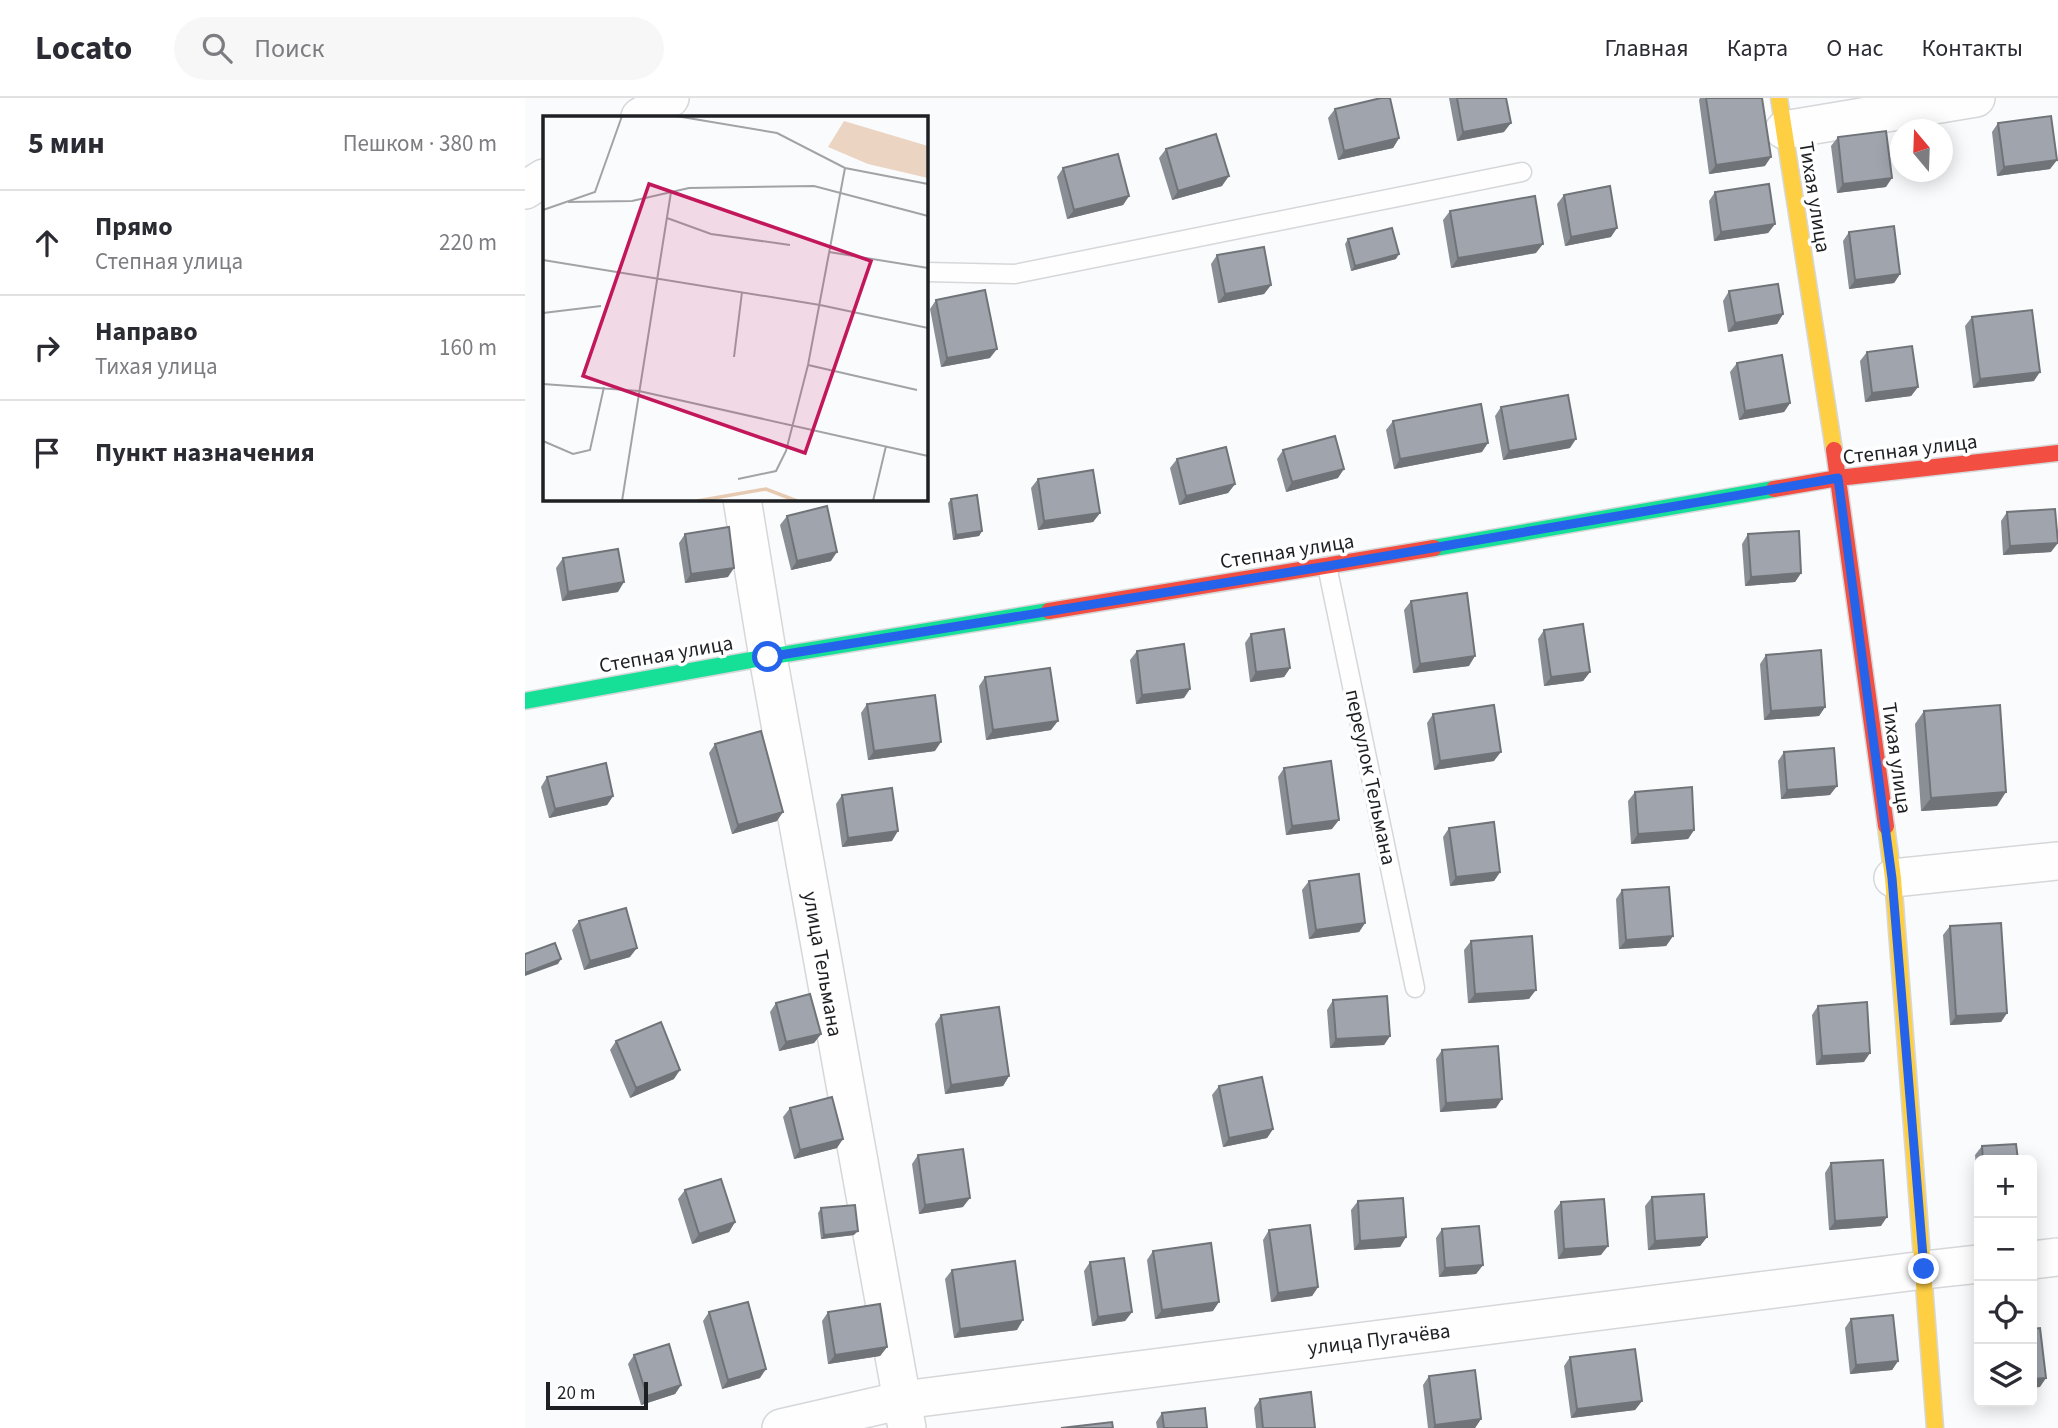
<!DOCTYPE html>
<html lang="ru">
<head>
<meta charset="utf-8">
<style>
	:root { --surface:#fff; --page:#f7f7f7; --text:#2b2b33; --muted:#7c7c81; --line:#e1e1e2 }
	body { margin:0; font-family:"Source Sans 3",sans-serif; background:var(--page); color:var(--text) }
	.controls { position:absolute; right:21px; bottom:21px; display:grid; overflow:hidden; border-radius:10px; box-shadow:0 4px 18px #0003 }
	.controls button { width:63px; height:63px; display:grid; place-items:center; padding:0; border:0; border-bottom:2px solid var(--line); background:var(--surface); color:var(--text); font:35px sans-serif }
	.compass { position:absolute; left:1365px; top:21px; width:63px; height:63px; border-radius:50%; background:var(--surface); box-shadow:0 4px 18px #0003; rotate:341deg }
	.scale { position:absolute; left:21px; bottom:18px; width:102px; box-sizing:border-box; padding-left:7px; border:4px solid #1f2023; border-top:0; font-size:19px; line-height:24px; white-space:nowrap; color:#1f2023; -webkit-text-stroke:5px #fff; paint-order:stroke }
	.stop { position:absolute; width:21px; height:21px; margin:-16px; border:5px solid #2563eb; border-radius:50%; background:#fff }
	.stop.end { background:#2563eb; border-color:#fff; box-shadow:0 2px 7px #0008 }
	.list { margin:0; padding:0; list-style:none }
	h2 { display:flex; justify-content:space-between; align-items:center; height:91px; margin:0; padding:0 28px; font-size:30px }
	h2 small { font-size:23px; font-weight:400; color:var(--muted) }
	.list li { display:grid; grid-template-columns:46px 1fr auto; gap:21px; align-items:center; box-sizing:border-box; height:105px; padding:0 28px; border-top:2px solid var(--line) }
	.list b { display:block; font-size:26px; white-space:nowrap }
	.list p { margin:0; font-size:23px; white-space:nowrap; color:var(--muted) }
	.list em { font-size:23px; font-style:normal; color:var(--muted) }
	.icon { flex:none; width:38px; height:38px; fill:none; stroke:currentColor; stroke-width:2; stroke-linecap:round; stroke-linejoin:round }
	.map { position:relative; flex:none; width:1533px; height:1330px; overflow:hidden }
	header { display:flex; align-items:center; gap:42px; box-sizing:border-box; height:98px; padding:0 35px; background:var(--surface); border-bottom:2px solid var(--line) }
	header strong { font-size:33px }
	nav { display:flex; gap:38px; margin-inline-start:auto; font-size:24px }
	.search { width:490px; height:63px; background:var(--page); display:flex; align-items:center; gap:18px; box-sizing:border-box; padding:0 24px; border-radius:38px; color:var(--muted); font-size:26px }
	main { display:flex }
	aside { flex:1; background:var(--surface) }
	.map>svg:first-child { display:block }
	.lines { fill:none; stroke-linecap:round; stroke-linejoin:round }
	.lane-casing { stroke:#d6d7d9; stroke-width:21 }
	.street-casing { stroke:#d6d7d9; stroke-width:40 }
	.fast-casing { stroke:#d6d7d9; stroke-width:19 }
	.slow-casing { stroke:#d6d7d9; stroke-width:19 }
	.jam-casing { stroke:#d6d7d9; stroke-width:19 }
	.lane { stroke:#fefeff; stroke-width:18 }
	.street { stroke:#fefeff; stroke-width:37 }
	.fast { stroke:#16e098; stroke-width:16 }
	.slow { stroke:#ffcf43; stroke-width:16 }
	.jam { stroke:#f24e42; stroke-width:16 }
	.wall { fill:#8a8e95 }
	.shaded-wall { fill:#707479 }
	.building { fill:#a0a5ad; stroke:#707479; stroke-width:2 }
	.route { stroke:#2563eb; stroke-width:9 }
	.labels { text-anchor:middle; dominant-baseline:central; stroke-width:7; stroke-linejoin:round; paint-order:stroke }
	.street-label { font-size:21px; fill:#1f2023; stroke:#fff }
	.inset-river { fill:none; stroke:#e6cab2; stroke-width:3.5 }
	.inset-road { fill:none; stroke:#a2a3a6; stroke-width:2 }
	.view { fill:#c2185b; fill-opacity:0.15; stroke:#c2185b; stroke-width:3.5 }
	.inset-edge { fill:none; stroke:#1f2023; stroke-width:3.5 }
</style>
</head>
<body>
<header>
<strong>Locato</strong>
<div class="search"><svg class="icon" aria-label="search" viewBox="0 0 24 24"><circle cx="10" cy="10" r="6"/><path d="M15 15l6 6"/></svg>Поиск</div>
<nav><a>Главная</a><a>Карта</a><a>О нас</a><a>Контакты</a></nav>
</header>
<main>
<aside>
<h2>5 мин<small>Пешком · 380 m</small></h2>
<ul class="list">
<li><svg class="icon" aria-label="ahead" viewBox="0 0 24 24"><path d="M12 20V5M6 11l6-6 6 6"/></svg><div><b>Прямо</b><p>Степная улица</p></div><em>220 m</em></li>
<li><svg class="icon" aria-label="right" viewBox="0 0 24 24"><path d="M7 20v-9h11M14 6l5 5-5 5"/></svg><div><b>Направо</b><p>Тихая улица</p></div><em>160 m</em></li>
<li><svg class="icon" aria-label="arrive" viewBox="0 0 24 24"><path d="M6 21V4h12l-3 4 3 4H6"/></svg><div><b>Пункт назначения</b></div></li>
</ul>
</aside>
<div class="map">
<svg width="1533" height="1330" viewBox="0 0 1533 1330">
	<rect width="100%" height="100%" fill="#fafbfd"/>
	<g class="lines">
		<!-- lane casing -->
		<g class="lane-casing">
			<path id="lane" d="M401 174 490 176 997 74
				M802 468 890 890"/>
		</g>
		<!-- street casing -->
		<g class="street-casing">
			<path id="street" d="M115 19 145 0
				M1259 32 1451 0
				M0 92 19 80
				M217 401 243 559 382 1330
				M1368 780 1533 763
				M1507 1162 1533 1159
				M256 1330 378 1302 1399 1172 1454 1166"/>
		</g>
		<!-- fast casing -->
		<g class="fast-casing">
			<path id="fast" d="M909 450 1249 391
				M0 603 243 559 524 513"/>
		</g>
		<!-- slow casing -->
		<g class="slow-casing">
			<path id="slow" d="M1254 0 1309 352
				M1361 728 1368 780 1410 1330"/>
		</g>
		<!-- jam casing -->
		<g class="jam-casing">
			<path id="jam" d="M1309 352 1361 728
				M1249 391 1313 380 1533 355
				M524 513 909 450"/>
		</g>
		<!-- lane -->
		<use href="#lane" class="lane"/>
		<!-- street -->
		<use href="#street" class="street"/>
		<!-- fast -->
		<use href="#fast" class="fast"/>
		<!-- slow -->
		<use href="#slow" class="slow"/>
		<!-- jam -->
		<use href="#jam" class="jam"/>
	</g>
	<!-- wall -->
	<path class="wall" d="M924 0H981L979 34 932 43Z
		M1175 0H1237L1240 68 1184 76 1174 2Z
		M810 11 874 40 868 50 813 62 803 20Z
		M1473 25 1532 62 1525 71 1472 78 1467 34Z
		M1313 39 1361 89 1312 95 1306 48Z
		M641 51 697 88 647 102 634 60Z
		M538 70 604 98 598 107 542 121 532 79Z
		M1190 94 1250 126 1243 135 1189 143 1184 103Z
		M1039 97 1086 139 1040 148 1032 106Z
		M925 113 1011 155 926 170 918 122Z
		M1324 134 1375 176 1369 185 1324 191 1318 143Z
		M823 141 871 161 826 173 820 146Z
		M692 157 746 187 739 196 693 205 686 166Z
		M1204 193 1258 216 1252 226 1203 234 1198 203Z
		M411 202 465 260 416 269 405 211Z
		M1447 219 1509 283 1448 290 1440 228Z
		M1342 254 1393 289 1386 298 1340 304 1335 263Z
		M1212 265 1265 305 1259 314 1214 322 1205 274Z
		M976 309 1045 350 978 362 970 318Z
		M868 323 957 354 869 371 861 332Z
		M758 352 813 380 761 394 752 361Z
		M652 361 710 386 703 395 654 407 645 370Z
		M513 381 575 415 568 424 513 432 506 390Z
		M426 401 457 433 454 438 428 442 423 405Z
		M1482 414 1526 454 1478 457 1476 423Z
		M262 418 306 463 266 472 255 427Z
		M160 436 203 479 160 485 154 445Z
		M1223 436 1276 475 1270 484 1220 488 1217 446Z
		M38 460 93 494 37 503 31 470Z
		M886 503 944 568 888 575 879 512Z
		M1019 532 1065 574 1058 583 1019 588 1013 541Z
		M726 536 765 570 759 579 725 584 720 545Z
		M612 553 659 600 611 606 605 562Z
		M1241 557 1300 609 1294 618 1239 622 1235 566Z
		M460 579 526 632 461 642 454 588Z
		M342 606 410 653 343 662 336 615Z
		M1399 613 1472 708 1396 713 1390 626Z
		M908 616 969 663 909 672 902 625Z
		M190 646 252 723 207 736 184 655Z
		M1259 654 1305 697 1256 701 1253 663Z
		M759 670 807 731 761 737 753 679Z
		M22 679 88 698 82 707 24 720 16 689Z
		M1110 694 1169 732 1163 741 1106 746 1103 703Z
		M317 697 367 743 317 749 311 706Z
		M924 730 975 774 969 783 925 788 918 739Z
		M784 783 840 825 834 834 784 841 777 792Z
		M1097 792 1148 838 1141 848 1094 851 1091 801Z
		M54 823 105 859 59 872 47 832Z
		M1425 828 1482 915 1476 924 1425 927 1418 837Z
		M946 843 1004 901 943 905 939 852Z
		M808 902 865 938 859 947 805 950 802 912Z
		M251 905 296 936 289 945 254 953 245 914Z
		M1293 908 1339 964 1291 967 1287 917Z
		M416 917 484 978 478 988 420 996 410 926Z
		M91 943 149 981 105 1000 85 952Z
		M917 952 971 1010 915 1014 911 961Z
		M694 988 748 1031 742 1040 698 1049 687 997Z
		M265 1010 312 1050 269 1061 258 1019Z
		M1457 1048 1493 1062H1454V1102L1450 1057Z
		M393 1057 438 1109 394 1116 387 1066Z
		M1306 1065 1356 1128 1304 1132 1300 1075Z
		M160 1092 210 1124 204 1134 167 1146 153 1101Z
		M1127 1099 1182 1139 1175 1148 1123 1152 1120 1108Z
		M833 1103 881 1139 875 1149 829 1152 826 1112Z
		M1036 1104 1076 1157 1033 1161 1029 1113Z
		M296 1110 329 1137 296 1141 293 1115Z
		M917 1131 958 1167 951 1176 914 1179 911 1140Z
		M744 1132 793 1189 787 1198 746 1204 738 1142Z
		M628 1153 688 1213 630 1221 622 1162Z
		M565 1164 607 1214 600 1223 567 1228 559 1173Z
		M427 1172 492 1232 429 1240 420 1181Z
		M184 1214 235 1280 197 1291 178 1223Z
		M303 1214 362 1249 355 1258 303 1266 297 1223Z
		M1326 1221 1373 1263 1367 1272 1325 1276 1320 1230Z
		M109 1257 156 1287 150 1296 116 1307 103 1266Z
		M1045 1259 1117 1303 1110 1312 1046 1320 1039 1268Z
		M904 1278 956 1321 950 1330H903L898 1287Z
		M735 1301 790 1330H731L729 1310Z
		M637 1315 682 1330H632L631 1324Z"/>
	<!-- shaded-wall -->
	<path class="shaded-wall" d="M986 25 979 34 932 43 938 34Z
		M874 40 868 50 813 62 819 53Z
		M1246 59 1240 68 1184 76 1191 67Z
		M1532 62 1525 71 1472 78 1479 69Z
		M704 78 697 88 647 102 653 93Z
		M1367 80 1361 89 1312 95 1318 86Z
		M604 98 598 107 542 121 549 112Z
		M1250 126 1243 135 1189 143 1196 134Z
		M1092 130 1086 139 1040 148 1046 139Z
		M1018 146 1011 155 926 170 933 160Z
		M874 156 871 161 826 173 830 168Z
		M1375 176 1369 185 1324 191 1330 182Z
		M746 187 739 196 693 205 700 196Z
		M1258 216 1252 226 1203 234 1210 225Z
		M472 251 465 260 416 269 422 260Z
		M1515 274 1509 283 1448 290 1455 281Z
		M1393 289 1386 298 1340 304 1347 295Z
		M1265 305 1259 314 1214 322 1220 313Z
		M1051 341 1045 350 978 362 984 353Z
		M963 345 957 354 869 371 875 361Z
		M819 371 813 380 761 394 767 384Z
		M710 386 703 395 654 407 661 398Z
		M575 415 568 424 513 432 519 423Z
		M457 433 454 438 428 442 431 437Z
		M1533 445 1526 454 1478 457 1485 448Z
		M312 454 306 463 266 472 272 463Z
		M209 470 203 479 160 485 166 476Z
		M1276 475 1270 484 1220 488 1226 479Z
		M99 484 93 494 37 503 43 494Z
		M950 558 944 568 888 575 895 566Z
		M765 570 759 579 725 584 731 574Z
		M1065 574 1058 583 1019 588 1026 579Z
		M665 591 659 600 611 606 617 597Z
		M1300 609 1294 618 1239 622 1246 613Z
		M533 623 526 632 461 642 468 632Z
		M416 644 410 653 343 662 349 653Z
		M976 654 969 663 909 672 915 663Z
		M1312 688 1305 697 1256 701 1262 692Z
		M1481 694 1472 708 1396 713 1406 700Z
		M88 698 82 707 24 720 30 711Z
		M258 714 252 723 207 736 213 727Z
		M814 722 807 731 761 737 767 728Z
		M1169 732 1163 741 1106 746 1113 736Z
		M373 733 367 743 317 749 323 740Z
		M975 774 969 783 925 788 931 779Z
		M840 825 834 834 784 841 791 832Z
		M1148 838 1141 848 1094 851 1101 842Z
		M112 850 105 859 59 872 65 863Z
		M36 861 33 866 0 878V875Z
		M1011 892 1004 901 943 905 950 896Z
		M1482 915 1476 924 1425 927 1431 918Z
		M296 936 289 945 254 953 261 944Z
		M865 938 859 947 805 950 811 941Z
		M1345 955 1339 964 1291 967 1297 958Z
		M155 972 149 981 105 1000 111 990Z
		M484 978 478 988 420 996 426 987Z
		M977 1001 971 1010 915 1014 921 1005Z
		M748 1031 742 1040 698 1049 704 1040Z
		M318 1041 312 1050 269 1061 275 1052Z
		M445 1100 438 1109 394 1116 400 1107Z
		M1362 1119 1356 1128 1304 1132 1310 1123Z
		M210 1124 204 1134 167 1146 174 1136Z
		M333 1133 329 1137 296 1141 299 1137Z
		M881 1139 875 1149 829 1152 835 1143Z
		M1182 1139 1175 1148 1123 1152 1130 1143Z
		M1083 1148 1076 1157 1033 1161 1039 1151Z
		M958 1167 951 1176 914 1179 920 1170Z
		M793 1189 787 1198 746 1204 753 1195Z
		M694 1204 688 1213 630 1221 637 1212Z
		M607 1214 600 1223 567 1228 573 1219Z
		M498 1222 492 1232 429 1240 435 1231Z
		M362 1249 355 1258 303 1266 310 1257Z
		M1373 1263 1367 1272 1325 1276 1331 1267Z
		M241 1271 235 1280 197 1291 203 1282Z
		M1521 1280 1515 1289 1507 1290V1281Z
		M156 1287 150 1296 116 1307 122 1298Z
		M1117 1303 1110 1312 1046 1320 1052 1311Z
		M956 1321 950 1330H908L910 1327Z"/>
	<!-- building -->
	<path class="building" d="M856 0H865L874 40 819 53 810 11Z
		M932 0H981L986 25 938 34Z
		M1181 0H1237L1246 59 1191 67Z
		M1526 18 1532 62 1479 69 1473 25Z
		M1361 33 1367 80 1318 86 1313 39Z
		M691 36 704 78 653 93 641 51Z
		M593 56 604 98 549 112 538 70Z
		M1244 86 1250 126 1196 134 1190 94Z
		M1085 88 1092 130 1046 139 1039 97Z
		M1010 98 1018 146 933 160 925 113Z
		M1369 128 1375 176 1330 182 1324 134Z
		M867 130 874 156 830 168 823 141Z
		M739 149 746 187 700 196 692 157Z
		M1253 186 1258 216 1210 225 1204 193Z
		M460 192 472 251 422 260 411 202Z
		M1507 212 1515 274 1455 281 1447 219Z
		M1387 248 1393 289 1347 295 1342 254Z
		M1257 257 1265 305 1220 313 1212 265Z
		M1043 297 1051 341 984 353 976 309Z
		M956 306 963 345 875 361 868 323Z
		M810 338 819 371 767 384 758 352Z
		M701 349 710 386 661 398 652 361Z
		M568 372 575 415 519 423 513 381Z
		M452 397 457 433 431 437 426 401Z
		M302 408 312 454 272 463 262 418Z
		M1530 411 1533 445 1485 448 1482 414Z
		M204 429 209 470 166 476 160 436Z
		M1274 433 1276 475 1226 479 1223 436Z
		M93 451 99 484 43 494 38 460Z
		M942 495 950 558 895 566 886 503Z
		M1058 526 1065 574 1026 579 1019 532Z
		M759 531 765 570 731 574 726 536Z
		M659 546 665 591 617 597 612 553Z
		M1296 552 1300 609 1246 613 1241 557Z
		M525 570 533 623 468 632 460 579Z
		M410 597 416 644 349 653 342 606Z
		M969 607 976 654 915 663 908 616Z
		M1475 607 1481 694 1406 700 1399 613Z
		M236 633 258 714 213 727 190 646Z
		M1309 650 1312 688 1262 692 1259 654Z
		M806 663 814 722 767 728 759 670Z
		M81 665 88 698 30 711 22 679Z
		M1167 689 1169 732 1113 736 1110 694Z
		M367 690 373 733 323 740 317 697Z
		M969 724 975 774 931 779 924 730Z
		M834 776 840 825 791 832 784 783Z
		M1144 789 1148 838 1101 842 1097 792Z
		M101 810 112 850 65 863 54 823Z
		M1476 825 1482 915 1431 918 1425 828Z
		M1007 838 1011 892 950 896 946 843Z
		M30 845 36 861 0 875V856Z
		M285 896 296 936 261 944 251 905Z
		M862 898 865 938 811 941 808 902Z
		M1342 904 1345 955 1297 958 1293 908Z
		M474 909 484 978 426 987 416 917Z
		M136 924 155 972 111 990 91 943Z
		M973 948 977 1001 921 1005 917 952Z
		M737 979 748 1031 704 1040 694 988Z
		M307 999 318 1041 275 1052 265 1010Z
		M1491 1046 1493 1062H1458L1457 1048Z
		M438 1051 445 1100 400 1107 393 1057Z
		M1358 1062 1362 1119 1310 1123 1306 1065Z
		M196 1081 210 1124 174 1136 160 1092Z
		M1179 1096 1182 1139 1130 1143 1127 1099Z
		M878 1100 881 1139 835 1143 833 1103Z
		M1079 1101 1083 1148 1039 1151 1036 1104Z
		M330 1107 333 1133 299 1137 296 1110Z
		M785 1127 793 1189 753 1195 744 1132Z
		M954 1128 958 1167 920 1170 917 1131Z
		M686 1145 694 1204 637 1212 628 1153Z
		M599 1160 607 1214 573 1219 565 1164Z
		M490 1163 498 1222 435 1231 427 1172Z
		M223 1204 241 1271 203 1282 184 1214Z
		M355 1206 362 1249 310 1257 303 1214Z
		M1368 1217 1373 1263 1331 1267 1326 1221Z
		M1515 1230 1521 1280 1507 1281V1231Z
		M144 1246 156 1287 122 1298 109 1257Z
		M1110 1251 1117 1303 1052 1311 1045 1259Z
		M950 1272 956 1321 910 1327 904 1278Z
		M786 1294 790 1330H738L735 1301Z
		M680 1310 682 1330H639L637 1315Z
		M587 1324 588 1330H536Z"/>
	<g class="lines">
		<!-- route -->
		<path class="route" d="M243 559 803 468 1313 380 1367 780 1399 1171"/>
	</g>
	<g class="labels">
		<!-- street labels -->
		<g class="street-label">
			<text transform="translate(1290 99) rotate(81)">Тихая улица</text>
			<text transform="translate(1385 351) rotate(-7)">Степная улица</text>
			<text transform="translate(762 453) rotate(-9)">Степная улица</text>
			<text transform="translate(141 556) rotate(-10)">Степная улица</text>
			<text transform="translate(1372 660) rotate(82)">Тихая улица</text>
			<text transform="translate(846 679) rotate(78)">переулок Тельмана</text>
			<text transform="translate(298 866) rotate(80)">улица Тельмана</text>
			<text transform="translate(854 1241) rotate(-7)">улица Пугачёва</text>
		</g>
	</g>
	<!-- overview -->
	<g transform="translate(18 18)">
		<rect width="385" height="385" fill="#fafbfd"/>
		<path d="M301 5 385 30V62L325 48 285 31Z" fill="#ebd4c2"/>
		<path class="inset-river" d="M154 385 223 373 254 385"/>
		<path class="inset-road" d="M133 0 234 17 302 52 385 68M25 86 89 85 146 72 271 70 385 100M0 94 52 76 79 0M124 102 168 118 247 129M286 136 385 152M0 144 277 189 385 212M0 197 58 190M191 241 199 176M265 249 374 274M0 268 96 275 385 340M0 325 30 338 47 334 61 271M195 363 233 355 243 335 265 249 302 52M79 385 128 76M330 385 343 330"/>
		<path class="view" d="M106 68 328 145 262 337 40 260Z"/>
		<rect width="385" height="385" class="inset-edge"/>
	</g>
</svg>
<div class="controls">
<button>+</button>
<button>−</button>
<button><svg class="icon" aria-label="locate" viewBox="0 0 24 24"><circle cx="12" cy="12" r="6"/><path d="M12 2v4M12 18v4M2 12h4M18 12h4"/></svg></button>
<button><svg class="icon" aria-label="layers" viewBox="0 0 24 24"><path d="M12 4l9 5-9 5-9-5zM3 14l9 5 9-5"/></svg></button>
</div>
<svg class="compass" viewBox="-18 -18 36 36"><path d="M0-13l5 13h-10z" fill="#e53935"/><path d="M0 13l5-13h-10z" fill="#7c7c81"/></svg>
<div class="scale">20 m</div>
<div class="stop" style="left:243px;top:559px"></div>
<div class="stop end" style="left:1399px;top:1171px"></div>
</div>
</main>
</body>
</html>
